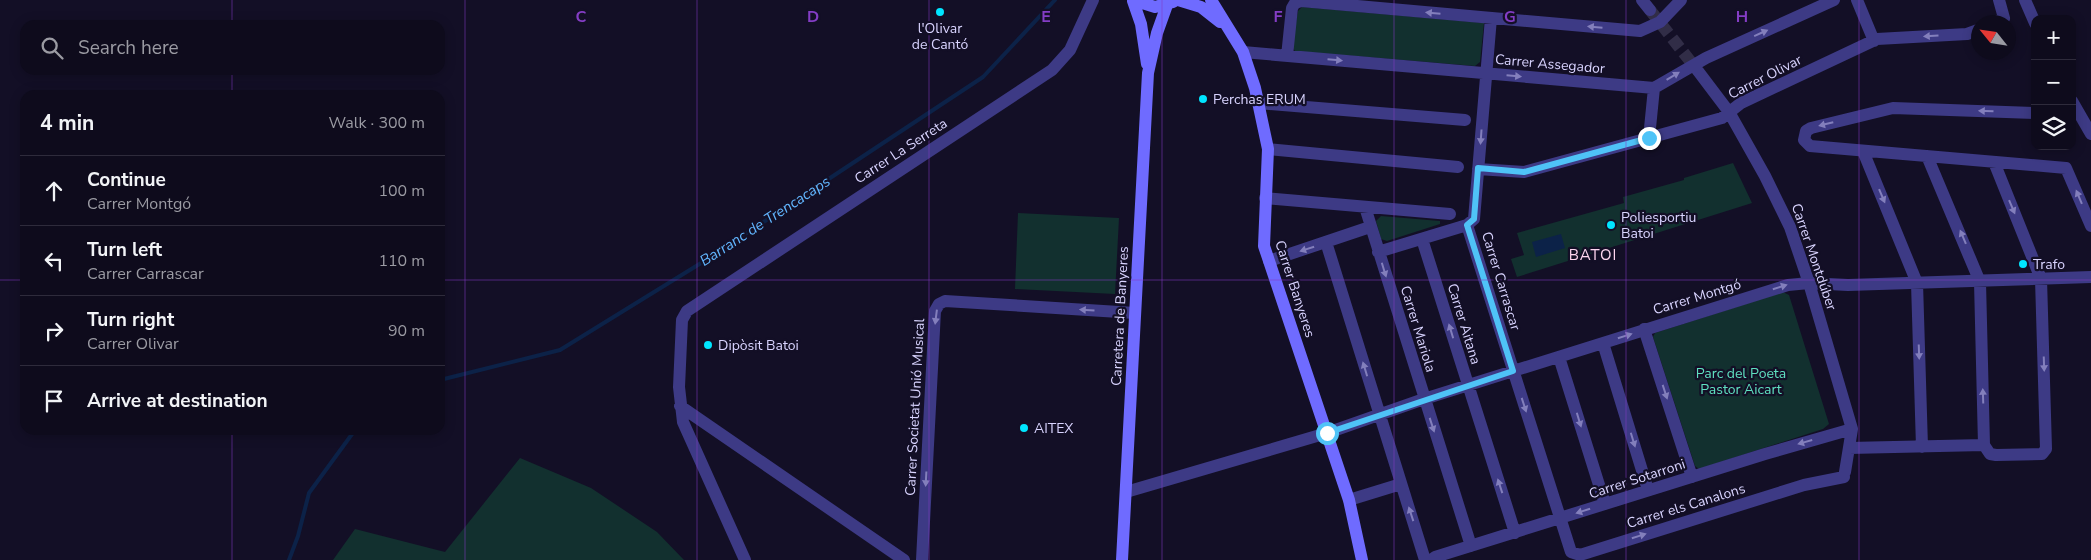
<!DOCTYPE html>
<html lang="en">
<head>
<meta charset="utf-8">
<style>
	:root { --surface:#0e0b1c; --page:#171425; --text:#f1f3f6; --muted:#9b9ba3; --line:#2e2b3b }
	body { margin:0; font-family:"Nunito Sans",sans-serif; background:var(--page); color:var(--text) }
	.controls { position:absolute; right:15px; top:15px; display:grid; overflow:hidden; border-radius:10px; box-shadow:0 2px 12px #0003 }
	.controls button { width:45px; height:45px; display:grid; place-items:center; padding:0; border:0; border-bottom:1px solid var(--line); background:var(--surface); color:var(--text); font:25px sans-serif }
	.compass { position:absolute; left:1971px; top:15px; width:45px; height:45px; border-radius:50%; background:var(--surface); box-shadow:0 2px 12px #0003; rotate:300deg }
	.stop { position:absolute; width:15px; height:15px; margin:-11px; border:4px solid #4fc3f7; border-radius:50%; background:#fff }
	.stop.end { background:#4fc3f7; border-color:#fff; box-shadow:0 1px 5px #0008 }
	.list { margin:0; padding:0; list-style:none }
	h2 { display:flex; justify-content:space-between; align-items:center; height:65px; margin:0; padding:0 20px; font-size:21px }
	h2 small { font-size:16px; font-weight:400; color:var(--muted) }
	.list li { display:grid; grid-template-columns:32px 1fr auto; gap:15px; align-items:center; box-sizing:border-box; height:70px; padding:0 20px; border-top:1px solid var(--line) }
	.list b { display:block; font-size:19px; white-space:nowrap }
	.list p { margin:0; font-size:16px; white-space:nowrap; color:var(--muted) }
	.list em { font-size:16px; font-style:normal; color:var(--muted) }
	.icon { flex:none; width:28px; height:28px; fill:none; stroke:currentColor; stroke-width:2; stroke-linecap:round; stroke-linejoin:round }
	.map { position:relative; flex:none; width:2091px; height:560px; overflow:hidden }
	.search { position:absolute; background:var(--surface); box-shadow:0 2px 12px #0003; left:20px; top:20px; width:425px; height:55px; display:flex; align-items:center; gap:12px; box-sizing:border-box; padding:0 18px; border-radius:15px; color:var(--muted); font-size:19px }
	.panel { position:absolute; background:var(--surface); box-shadow:0 2px 12px #0003; left:20px; top:90px; width:425px; height:345px; border-radius:15px }
	.map>svg:first-child { display:block }
	.green { fill:#12302f }
	.water { fill:#0c2248 }
	.lines { fill:none; stroke-linecap:round; stroke-linejoin:round }
	.stream { stroke:#0c2248; stroke-width:4 }
	.street-tunnel { stroke:#312d47; stroke-width:12; stroke-dasharray:12 6; stroke-linecap:butt }
	.street { stroke:#3d3a85; stroke-width:12 }
	.secondary { stroke:#6f6bff; stroke-width:12 }
	.oneway { fill:#837fbc }
	.route { stroke:#4fc3f7; stroke-width:6 }
	.grid { fill:none; stroke:#843dc5; stroke-width:1; stroke-opacity:0.55 }
	.poi-dot { fill:#00e5ff; stroke:#130f26; stroke-width:2 }
	.labels { text-anchor:middle; dominant-baseline:central; stroke-width:4.5; stroke-linejoin:round; paint-order:stroke }
	.poi-label { font-size:14px; fill:#d9d4ff; stroke:#130f26; text-anchor:start }
	.street-label { font-size:14px; fill:#d9d4ff; stroke:#130f26 }
	.park-label { font-size:14px; fill:#5fe0c0; stroke:#130f26 }
	.water-label { font-size:15px; font-style:italic; fill:#62b6ff; stroke:#130f26 }
	.neighbourhood-label { font-size:15px; letter-spacing:1px; fill:#ffd6f0; stroke:#130f26 }
	.grid-label { font-size:16px; text-anchor:middle; font-weight:bold; fill:#843dc5; stroke:#130f26; stroke-width:4.5; stroke-linejoin:round; paint-order:stroke }
</style>
</head>
<body>
<div class="map">
<svg width="2091" height="560" viewBox="0 0 2091 560">
	<rect width="100%" height="100%" fill="#130f26"/>
	<!-- green -->
	<path class="green" d="M1302 7 1484 23 1480 62 1475 66 1295 51 1292 47 1298 11Z
		M1733 163 1752 203 1517 277 1511 259 1524 255 1517 233 1624 203 1623 197 1684 180V178Z
		M1018 213 1119 218 1115 294 1015 289Z
		M1381 216 1440 221V224L1387 241 1381 239 1376 221Z
		M1783 292 1789 295 1829 424 1823 429 1699 469 1695 466 1653 337 1655 333Z
		M520 458 591 488 657 532 684 560H333L355 529 445 552Z"/>
	<!-- water -->
	<path class="water" d="M1561 234 1565 248 1536 257 1532 242Z"/>
	<g class="lines">
		<!-- stream -->
		<path class="stream" d="M440 380 560 350 706 260 983 77 1055 0
			M289 560 298 536 309 493 355 430"/>
		<!-- street-tunnel -->
		<path class="street-tunnel" d="M1650 10 1698 71"/>
		<!-- street -->
		<path class="street" d="M1642 0 1650 10
			M1857 0 1874 41
			M2025 0 2035 23
			M1996 22 2004 18 1999 0
			M1243 52 1654 88 1706 58 1834 0
			M1287 56 1292 8 1295 3 1301 1 1640 31 1660 22 1681 0
			M1698 71 1729 112 1765 176 1790 227 1809 283 1852 429 1845 472
			M2072 101 2091 134
			M1258 103 1465 120
			M2035 113 1893 108 1811 128 1806 131 1804 140 1810 146 2066 168 2091 226
			M1649 138 1654 88
			M1268 149 1458 167
			M1863 151 1917 283 1922 447
			M1927 156 1980 282 1984 445
			M1478 169 1524 172 1722 118 1741 103 1877 39 1967 34 1978 30
			M1265 198 1450 214
			M1365 207 1471 546
			M1467 225 1571 552 1580 555 1804 485 1844 477
			M1422 239 1515 533
			M1326 242 1425 560
			M1378 252 1467 225 1474 219 1491 18
			M1269 261 1370 227
			M1644 329 1692 477
			M1603 343 1648 490
			M1559 357 1605 504
			M680 406 904 560
			M1849 448 1984 445 1990 454 1996 455 2042 454 2046 449 2041 279 1994 162
			M1126 492 1327 433 1424 399 1788 285 1809 283 1848 285 2091 277
			M1349 500 1401 484
			M745 560 683 422 679 387 682 320 687 311 1052 70 1070 50 1093 0
			M922 560 935 311 939 304 945 301 1135 313
			M1431 560 1435 557 1765 454 1852 429"/>
		<!-- secondary -->
		<path class="secondary" d="M1133 0 1155 7 1173 2
			M1178 0 1201 7 1220 22
			M1211 0 1243 52 1255 88 1268 149 1264 246 1349 500 1362 560
			M1133 1 1141 24 1147 64
			M1122 560 1148 73 1157 33 1167 5"/>
	</g>
	<!-- one-way arrows -->
	<defs><path id="oneway-solid" d="M-6-.8H1V-3.2L6.5 0L1 3.2V.8H-6Z" transform="scale(1.25)"/></defs>
	<g class="oneway">
		<use href="#oneway-solid" transform="translate(1433 13) rotate(-175)"/>
		<use href="#oneway-solid" transform="translate(1595 27) rotate(-175)"/>
		<use href="#oneway-solid" transform="translate(1761 33) rotate(-24)"/>
		<use href="#oneway-solid" transform="translate(1931 36) rotate(177)"/>
		<use href="#oneway-solid" transform="translate(1335 60) rotate(5)"/>
		<use href="#oneway-solid" transform="translate(1514 76) rotate(5)"/>
		<use href="#oneway-solid" transform="translate(1673 76) rotate(-31)"/>
		<use href="#oneway-solid" transform="translate(1986 111) rotate(-178)"/>
		<use href="#oneway-solid" transform="translate(1826 124) rotate(166)"/>
		<use href="#oneway-solid" transform="translate(1481 137) rotate(94)"/>
		<use href="#oneway-solid" transform="translate(1882 196) rotate(67)"/>
		<use href="#oneway-solid" transform="translate(2079 197) rotate(-113)"/>
		<use href="#oneway-solid" transform="translate(2012 207) rotate(67)"/>
		<use href="#oneway-solid" transform="translate(1963 237) rotate(-113)"/>
		<use href="#oneway-solid" transform="translate(1307 249) rotate(162)"/>
		<use href="#oneway-solid" transform="translate(1384 270) rotate(73)"/>
		<use href="#oneway-solid" transform="translate(1780 287) rotate(-17)"/>
		<use href="#oneway-solid" transform="translate(1087 310) rotate(-177)"/>
		<use href="#oneway-solid" transform="translate(936 317) rotate(97)"/>
		<use href="#oneway-solid" transform="translate(1451 331) rotate(-107)"/>
		<use href="#oneway-solid" transform="translate(1625 336) rotate(-18)"/>
		<use href="#oneway-solid" transform="translate(1919 352) rotate(88)"/>
		<use href="#oneway-solid" transform="translate(2044 364) rotate(88)"/>
		<use href="#oneway-solid" transform="translate(1365 369) rotate(-107)"/>
		<use href="#oneway-solid" transform="translate(1665 392) rotate(72)"/>
		<use href="#oneway-solid" transform="translate(1983 396) rotate(-92)"/>
		<use href="#oneway-solid" transform="translate(1524 405) rotate(72)"/>
		<use href="#oneway-solid" transform="translate(1579 420) rotate(73)"/>
		<use href="#oneway-solid" transform="translate(1432 425) rotate(72)"/>
		<use href="#oneway-solid" transform="translate(1633 440) rotate(73)"/>
		<use href="#oneway-solid" transform="translate(1805 442) rotate(164)"/>
		<use href="#oneway-solid" transform="translate(926 479) rotate(93)"/>
		<use href="#oneway-solid" transform="translate(1500 486) rotate(-108)"/>
		<use href="#oneway-solid" transform="translate(1583 511) rotate(162)"/>
		<use href="#oneway-solid" transform="translate(1411 514) rotate(-108)"/>
		<use href="#oneway-solid" transform="translate(1639 536) rotate(-17)"/>
	</g>
	<g class="lines">
		<!-- route -->
		<path class="route" d="M1327 433 1513 371 1467 225 1474 219 1478 168 1524 172 1649 138"/>
	</g>
	<!-- grid -->
	<path class="grid" d="M232 0V25M465 0V560M697 0V560M929 0V560M1162 0V560M1394 0V560M1626 0V560M1859 0V560M232 70V95M0 280H25M440 280H2091M232 430V560"/>
	<!-- markers -->
	<g class="poi-dot">
		<circle cx="940" cy="12" r="5"/>
		<circle cx="1203" cy="99" r="5"/>
		<circle cx="1611" cy="225" r="5"/>
		<circle cx="2023" cy="264" r="5"/>
		<circle cx="708" cy="345" r="5"/>
		<circle cx="1024" cy="428" r="5"/>
	</g>
	<g class="labels">
		<!-- poi labels -->
		<g class="poi-label">
			<text x="940" y="28" text-anchor="middle">l'Olivar<tspan x="940" dy="16">de Cantó</tspan></text>
			<text x="1213" y="99">Perchas ERUM</text>
			<text x="1621" y="217">Poliesportiu<tspan x="1621" dy="16">Batoi</tspan></text>
			<text x="2033" y="264">Trafo</text>
			<text x="718" y="345">Dipòsit Batoi</text>
			<text x="1034" y="428">AITEX</text>
		</g>
		<!-- street labels -->
		<g class="street-label">
			<text transform="translate(1550 64) rotate(5)">Carrer Assegador</text>
			<text transform="translate(1765 77) rotate(-27)">Carrer Olivar</text>
			<text transform="translate(901 151) rotate(-33)">Carrer La Serreta</text>
			<text transform="translate(1814 257) rotate(71)">Carrer Montdúber</text>
			<text transform="translate(1501 281) rotate(73)">Carrer Carrascar</text>
			<text transform="translate(1295 289) rotate(72)">Carrer Banyeres</text>
			<text transform="translate(1697 297) rotate(-17)">Carrer Montgó</text>
			<text transform="translate(1120 316) rotate(-87)">Carretera de Banyeres</text>
			<text transform="translate(1464 324) rotate(73)">Carrer Aitana</text>
			<text transform="translate(1418 329) rotate(73)">Carrer Mariola</text>
			<text transform="translate(915 407) rotate(-87)">Carrer Societat Unió Musical</text>
			<text transform="translate(1637 479) rotate(-18)">Carrer Sotarroni</text>
			<text transform="translate(1686 506) rotate(-17)">Carrer els Canalons</text>
		</g>
		<!-- park labels -->
		<g class="park-label">
			<text x="1741" y="373">Parc del Poeta<tspan x="1741" dy="16">Pastor Aicart</tspan></text>
		</g>
		<!-- water labels -->
		<g class="water-label">
			<text transform="translate(765 221) rotate(-33)">Barranc de Trencacaps</text>
		</g>
		<!-- neighbourhood labels -->
		<g class="neighbourhood-label">
			<text x="1593" y="255">BATOI</text>
		</g>
	</g>
	<g class="grid-label">
		<text x="581" y="22">C</text>
		<text x="813" y="22">D</text>
		<text x="1046" y="22">E</text>
		<text x="1278" y="22">F</text>
		<text x="1510" y="22">G</text>
		<text x="1742" y="22">H</text>
	</g>
</svg>
<div class="controls">
<button>+</button>
<button>−</button>
<button><svg class="icon" aria-label="layers" viewBox="0 0 24 24"><path d="M12 4l9 5-9 5-9-5zM3 14l9 5 9-5"/></svg></button>
</div>
<svg class="compass" viewBox="-18 -18 36 36"><path d="M0-13l5 13h-10z" fill="#e53935"/><path d="M0 13l5-13h-10z" fill="#9b9ba3"/></svg>
<div class="stop" style="left:1327px;top:433px"></div>
<div class="stop end" style="left:1649px;top:138px"></div>
<div class="search"><svg class="icon" aria-label="search" viewBox="0 0 24 24"><circle cx="10" cy="10" r="6"/><path d="M15 15l6 6"/></svg>Search here</div>
<section class="panel">
<h2>4 min<small>Walk · 300 m</small></h2>
<ul class="list">
<li><svg class="icon" aria-label="ahead" viewBox="0 0 24 24"><path d="M12 20V5M6 11l6-6 6 6"/></svg><div><b>Continue</b><p>Carrer Montgó</p></div><em>100 m</em></li>
<li><svg class="icon" aria-label="left" viewBox="0 0 24 24"><path d="M17 20v-9H6M10 6l-5 5 5 5"/></svg><div><b>Turn left</b><p>Carrer Carrascar</p></div><em>110 m</em></li>
<li><svg class="icon" aria-label="right" viewBox="0 0 24 24"><path d="M7 20v-9h11M14 6l5 5-5 5"/></svg><div><b>Turn right</b><p>Carrer Olivar</p></div><em>90 m</em></li>
<li><svg class="icon" aria-label="arrive" viewBox="0 0 24 24"><path d="M6 21V4h12l-3 4 3 4H6"/></svg><div><b>Arrive at destination</b></div></li>
</ul>
</section>
</div>
</body>
</html>
